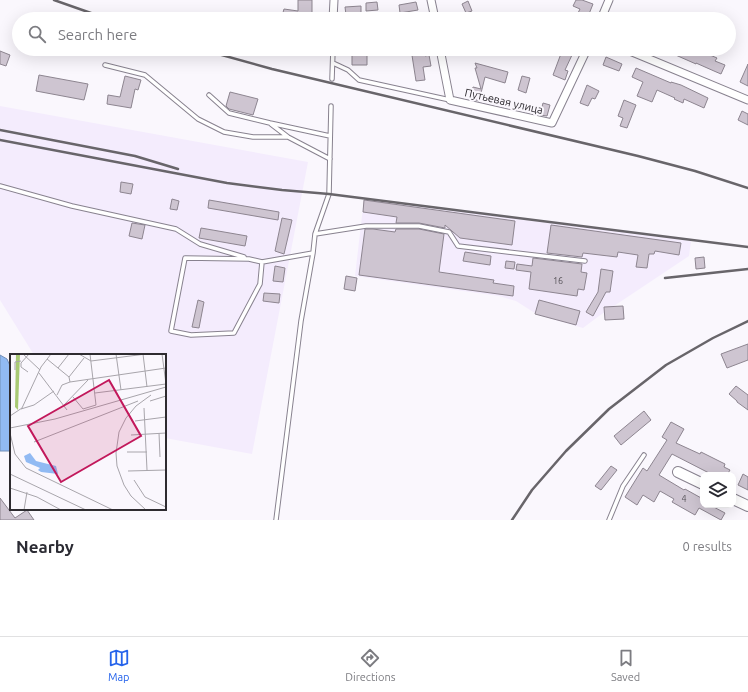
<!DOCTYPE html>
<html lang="en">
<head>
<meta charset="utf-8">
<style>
	:root { --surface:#fff; --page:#f7f7f7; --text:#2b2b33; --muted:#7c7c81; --line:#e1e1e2; --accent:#2563eb }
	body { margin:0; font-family:Ubuntu,sans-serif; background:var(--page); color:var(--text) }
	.controls { position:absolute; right:12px; bottom:12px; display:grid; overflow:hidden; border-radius:8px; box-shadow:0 4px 16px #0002 }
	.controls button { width:36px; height:36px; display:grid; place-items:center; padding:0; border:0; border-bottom:1px solid var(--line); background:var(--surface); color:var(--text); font:20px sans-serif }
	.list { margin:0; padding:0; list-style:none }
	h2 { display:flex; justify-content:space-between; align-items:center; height:52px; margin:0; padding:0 16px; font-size:17px }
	h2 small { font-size:13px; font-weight:400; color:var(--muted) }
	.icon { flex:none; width:22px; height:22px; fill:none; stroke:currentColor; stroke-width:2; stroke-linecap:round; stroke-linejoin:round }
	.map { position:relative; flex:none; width:748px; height:520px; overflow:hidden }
	.search { position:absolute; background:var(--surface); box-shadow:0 4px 16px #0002; left:12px; right:12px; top:12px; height:44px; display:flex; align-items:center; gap:10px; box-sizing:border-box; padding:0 14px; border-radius:22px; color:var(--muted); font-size:15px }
	.sheet { height:116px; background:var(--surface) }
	nav { display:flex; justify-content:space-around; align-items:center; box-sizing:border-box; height:56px; border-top:1px solid var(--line); background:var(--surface); font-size:11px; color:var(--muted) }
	nav a { display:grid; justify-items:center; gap:2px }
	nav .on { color:var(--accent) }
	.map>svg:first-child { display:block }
	.built { fill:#f4ecfd }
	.water { fill:#91baf3; stroke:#738fb8 }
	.building { fill:#cec5d1; stroke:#8d8590 }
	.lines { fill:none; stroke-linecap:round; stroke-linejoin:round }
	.lane-casing { stroke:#88828f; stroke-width:5.5 }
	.street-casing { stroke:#88828f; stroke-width:9 }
	.secondary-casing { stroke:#88828f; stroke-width:12 }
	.lane { stroke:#fff; stroke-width:3.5 }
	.street { stroke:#fff; stroke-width:7 }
	.secondary { stroke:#fff; stroke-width:10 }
	.rail { stroke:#68656a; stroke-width:2.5 }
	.labels { text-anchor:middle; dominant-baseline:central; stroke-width:4; stroke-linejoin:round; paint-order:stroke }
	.number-label { font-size:9px; fill:#565258 }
	.street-label { font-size:11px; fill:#2e2b30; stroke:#faf7fd }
	.inset-road { fill:none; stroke:#a8a5ab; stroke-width:1 }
	.view { fill:#c2185b; fill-opacity:0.15; stroke:#c2185b; stroke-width:2 }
	.inset-edge { fill:none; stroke:#2e2b30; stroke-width:2 }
</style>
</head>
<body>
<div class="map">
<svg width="748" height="520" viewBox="0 0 748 520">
	<rect width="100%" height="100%" fill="#faf7fd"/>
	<!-- built -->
	<path class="built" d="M0 106 308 162 252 454 165 438V355H34L0 300Z
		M364 199 691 241 689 256 599 316 583 328 538 315 516 301 499 296 355 276Z"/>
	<!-- water -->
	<path class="water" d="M0 355 7 359 11 368V450L9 451H0Z"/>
	<!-- building -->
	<path class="building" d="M298 0H312V19H297L282 16 284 9 298 11Z
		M576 0H582L593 4 587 19H575L580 9 573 6Z
		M468 1 472 11 466 13 462 4Z
		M377 2 378 10 366 11V3Z
		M416 2 418 10 400 13 399 5Z
		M361 6V14L346 15 345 7Z
		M411 49H423L425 56 429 55 431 66 423 67 425 80 416 81Z
		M662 49H687L702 55 703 52 717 58 715 61 725 65 721 74 714 71 696 63V64Z
		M0 51 10 55 6 66 0 64Z
		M562 51 572 55 565 70 568 71 565 80 553 75Z
		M352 53H367V65H352Z
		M606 57 622 64 619 71 603 65Z
		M475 63 508 72 505 83 485 77 479 101 470 98 473 87 481 89 475 68H477Z
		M748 64V86L740 82Z
		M636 68 671 83V82L681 85 708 98 704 108 684 99 683 103 674 99 675 98 657 90 652 102 637 96 643 82 632 77Z
		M39 75 88 84 84 100 36 91Z
		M125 76 141 80 138 90 135 89 131 108 107 104 108 95 120 97Z
		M522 76 530 78 526 93 518 90Z
		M587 85 599 91 595 99 592 98 588 106 580 103Z
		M230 92 258 99 253 115 229 109 226 106Z
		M624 100 636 105 627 128 620 126 623 118 618 116Z
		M543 103 550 105 547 116 540 115Z
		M742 111 748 114V125L738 120Z
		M121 182 133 184 131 194 120 192Z
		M172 199 179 201 177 210 170 209Z
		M209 200 279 212 278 220 208 208Z
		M364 200 515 221 512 245 460 238 445 225V228L419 223H396L397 217 363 212Z
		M282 218 292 220 284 254 275 251Z
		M132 223 145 225 142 239 129 236Z
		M551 225 681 243 679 255 655 251 654 254H649L647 268 636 267 638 255 618 252 617 257 583 253 582 257 547 253Z
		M201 228 247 236 245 246 199 238Z
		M365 229H373L395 232 396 229H419L444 234 439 272 494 280 493 283 514 286 513 296 359 275Z
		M465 252 491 256 490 265 463 261Z
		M704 257 705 268 696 269 695 258Z
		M533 258 582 264 581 272 587 273 584 290 578 289 577 296 529 289 531 272 516 270 517 264 532 266Z
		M506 261 515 262 514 269 505 268Z
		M275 266 285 268 283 282 273 281Z
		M601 269 613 271 610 292H606L593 316 586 312 598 292Z
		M346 276 357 278 355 291 344 289Z
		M264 293 280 294 279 303 263 301Z
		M198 300 204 302 199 328 192 327Z
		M539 300 580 311 576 325 535 314Z
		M623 306 624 319 605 320 604 307Z
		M748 344V360L727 368 721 354Z
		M736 386 748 395V410L737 402V401L729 394Z
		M644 411 651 420 621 445 614 436Z
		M671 422 684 429 676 443 700 454 701 452 725 464 724 467 730 470 727 475H708L709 473 672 454 659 475 684 490 685 489 703 499V505H710L725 513 721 520 699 508 695 515 672 502 674 499 660 491 654 502 643 495 637 505 625 497 643 468 647 471 667 440 662 437Z
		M611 466 617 470 601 490 595 486Z
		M743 474 748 477V490L738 485Z
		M0 498 15 518 27 510 34 520H0Z"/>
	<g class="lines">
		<!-- lane casing -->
		<g class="lane-casing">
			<path id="lane" d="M333 63 348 70 359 80 450 100
				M105 65 145 75 198 119 224 132 253 137H288
				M332 79 333 49
				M209 95 229 113 270 123 330 136
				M271 124 288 137 330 159
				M0 186 72 206 176 229 200 244 244 257
				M315 234 366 226H419L449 232 458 246 585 261
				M262 262 260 284 234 333 191 335 171 331 185 258 249 259 262 262 313 253
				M276 520 301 321 313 253 315 234 329 194 331 106
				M609 520 623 486 644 455"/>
		</g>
		<!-- street casing -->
		<g class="street-casing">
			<path id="street" d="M431 0 435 19
				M333 19 334 0
				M601 19 609 0
				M440 49 450 100 552 123 587 49
				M625 49 748 100"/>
		</g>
		<!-- secondary casing -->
		<g class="secondary-casing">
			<path id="secondary" d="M678 472 703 484
				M733 499 748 506"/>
		</g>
		<!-- lane -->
		<use href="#lane" class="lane"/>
		<!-- street -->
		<use href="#street" class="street"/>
		<!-- secondary -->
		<use href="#secondary" class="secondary"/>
		<!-- rail -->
		<path class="rail" d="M54 0 108 19
			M200 49 272 69 638 156 695 171 748 188
			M0 130 135 156 178 169
			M0 140 227 183 282 190 329 194 748 247
			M665 278 748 269
			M512 520 532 490 566 451 609 409 666 365 713 338 748 321"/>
	</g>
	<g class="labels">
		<!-- number labels -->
		<g class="number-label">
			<text x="558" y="281">16</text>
			<text x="684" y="499">4</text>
		</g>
		<!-- street labels -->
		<g class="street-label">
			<text transform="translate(504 101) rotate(13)">Путьевая улица</text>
		</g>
	</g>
	<!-- overview -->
	<g transform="translate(10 354)">
		<rect width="156" height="156" fill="#faf7fd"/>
		<path d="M6 0H10L8 56 5 53Z" fill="#a8c974"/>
		<path d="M20 99 26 107 46 112 48 120 31 118 28 116 30 114 16 108 14 102Z" fill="#91baf3"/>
		<path class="inset-road" d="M13 0 30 16M69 0 81 7 136 0M106 0 111 36M133 0 137 33M152 0 156 30M37 5 59 23 60 28M48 14 59 0M5 16V8L11 7M18 18 11 13V9L19 0M29 19 57 56M59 23 74 4M85 39 156 30M47 41 52 31 60 28 156 14M63 43 73 55 86 51 80 0M140 47 156 42M54 51 78 26M134 54 137 116M11 55 24 51 44 37M0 62 12 54 31 13 41 0M125 67 156 63M0 74 45 65 156 33M0 79 5 100 16 114 103 156M149 79 150 103M121 81 156 79M24 88 128 47M117 98H137M118 117 156 116M0 120 76 156M124 126 135 143 156 153M0 134 27 143 51 156M14 156 17 138M136 156 121 142 114 131 107 112 106 99 109 78 116 64 126 52 141 41"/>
		<path class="view" d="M99 26 131 82 51 128 18 72Z"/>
		<rect width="156" height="156" class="inset-edge"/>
	</g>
</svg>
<div class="controls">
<button><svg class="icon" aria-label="layers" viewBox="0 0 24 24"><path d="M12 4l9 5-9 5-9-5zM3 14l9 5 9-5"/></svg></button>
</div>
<div class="search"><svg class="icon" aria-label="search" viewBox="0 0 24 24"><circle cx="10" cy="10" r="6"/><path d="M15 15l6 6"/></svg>Search here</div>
</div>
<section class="sheet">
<h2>Nearby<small>0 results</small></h2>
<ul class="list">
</ul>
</section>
<nav>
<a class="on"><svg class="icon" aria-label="map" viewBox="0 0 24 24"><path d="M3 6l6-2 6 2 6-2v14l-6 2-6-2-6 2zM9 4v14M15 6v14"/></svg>Map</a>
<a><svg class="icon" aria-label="directions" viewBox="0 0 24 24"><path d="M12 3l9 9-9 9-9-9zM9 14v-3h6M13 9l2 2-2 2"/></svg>Directions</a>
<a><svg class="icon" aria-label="saved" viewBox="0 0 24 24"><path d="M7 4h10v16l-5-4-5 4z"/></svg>Saved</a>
</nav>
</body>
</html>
